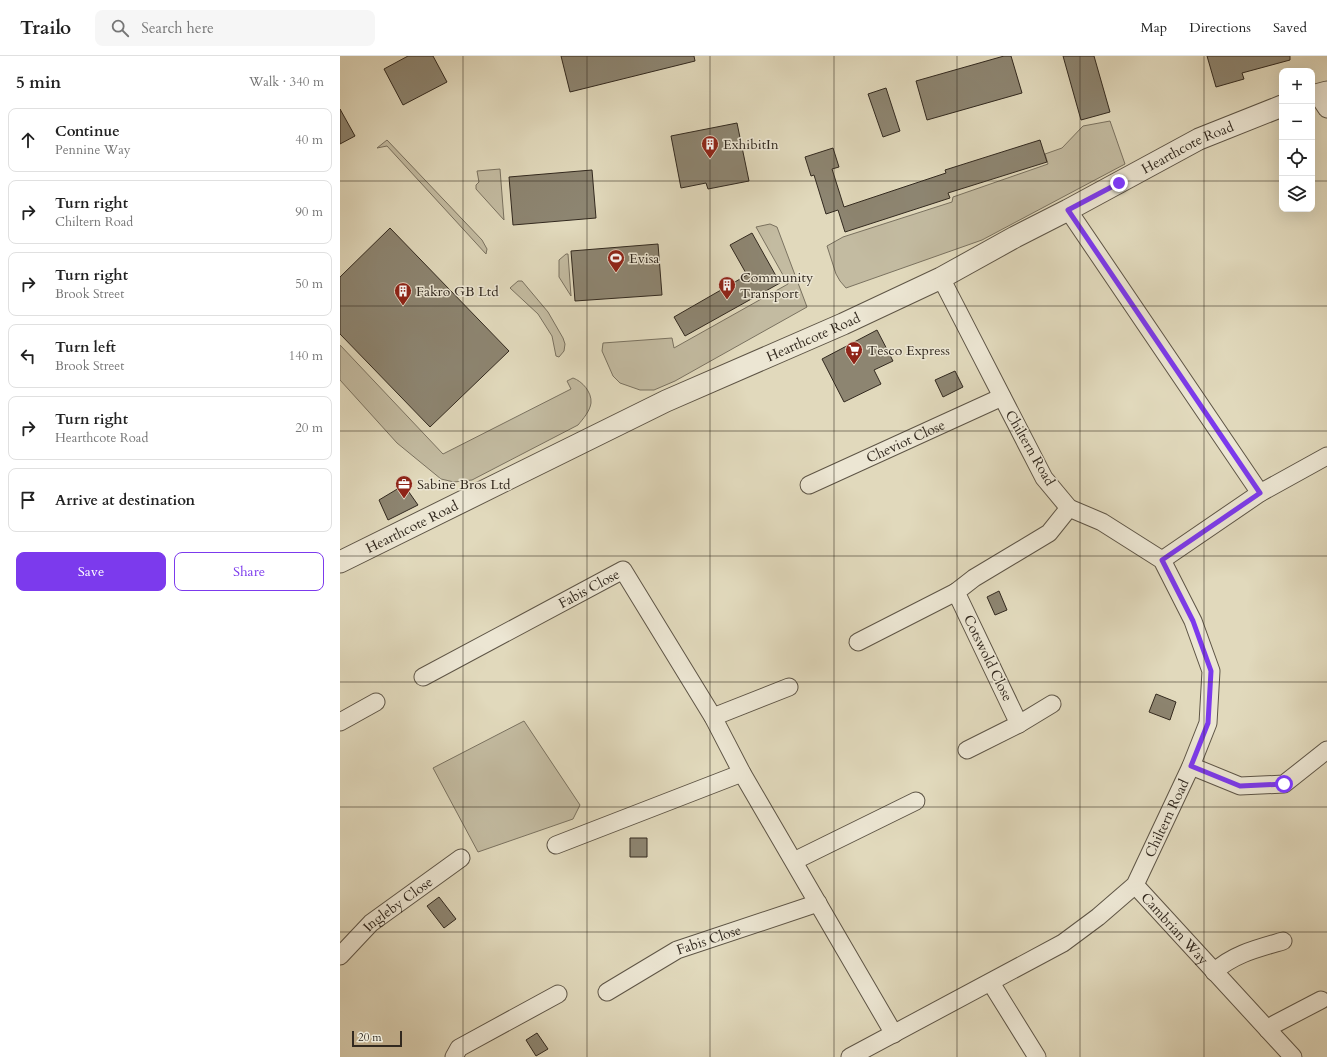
<!DOCTYPE html>
<html lang="en">
<head>
<meta charset="utf-8">
<style>
	:root { --surface:#fff; --page:#f6f6f6; --text:#222; --muted:#767676; --line:#e0e0e0; --accent:#7c3aed }
	body { margin:0; font-family:Cardo,serif; background:var(--page); color:var(--text) }
	.controls { position:absolute; right:12px; top:12px; display:grid; overflow:hidden; border-radius:8px; box-shadow:0 4px 16px #0002 }
	.controls button { width:36px; height:36px; display:grid; place-items:center; padding:0; border:0; border-bottom:1px solid var(--line); background:var(--surface); color:var(--text); font:20px sans-serif }
	.scale { position:absolute; left:12px; bottom:10px; width:50px; box-sizing:border-box; padding-left:4px; border:2px solid #32291f; border-top:0; font-size:11px; line-height:14px; white-space:nowrap; color:#32291f; -webkit-text-stroke:3px #ece6d3; paint-order:stroke }
	.stop { position:absolute; width:12px; height:12px; margin:-9px; border:3px solid #7c3aed; border-radius:50%; background:#fff }
	.stop.end { background:#7c3aed; border-color:#fff; box-shadow:0 1px 4px #0008 }
	.list { margin:0; padding:0; list-style:none }
	h2 { display:flex; justify-content:space-between; align-items:center; height:52px; margin:0; padding:0 16px; font-size:17px }
	h2 small { font-size:13px; font-weight:400; color:var(--muted) }
	.list li { display:grid; grid-template-columns:26px 1fr auto; gap:12px; align-items:center; box-sizing:border-box; height:64px; margin:0 8px 8px; padding:0 8px; border:1px solid var(--line); border-radius:8px }
	.list b { display:block; font-size:15px; white-space:nowrap }
	.list p { margin:0; font-size:13px; white-space:nowrap; color:var(--muted) }
	.list em { font-size:13px; font-style:normal; color:var(--muted) }
	.actions { display:flex; gap:8px; padding:12px 16px }
	.actions a { flex:1; padding:9px 0; border:1px solid var(--accent); border-radius:8px; text-align:center; font-size:14px; color:var(--accent) }
	.actions .main { background:var(--accent); color:#fff }
	.icon { flex:none; width:22px; height:22px; fill:none; stroke:currentColor; stroke-width:2; stroke-linecap:round; stroke-linejoin:round }
	.map { position:relative; flex:none; width:987px; height:1001px; overflow:hidden }
	header { display:flex; align-items:center; gap:24px; box-sizing:border-box; height:56px; padding:0 20px; background:var(--surface); border-bottom:1px solid var(--line) }
	header strong { font-size:19px }
	nav { display:flex; gap:22px; margin-inline-start:auto; font-size:14px }
	.search { width:280px; height:36px; background:var(--page); display:flex; align-items:center; gap:10px; box-sizing:border-box; padding:0 14px; border-radius:8px; color:var(--muted); font-size:15px }
	main { display:flex }
	aside { flex:1; background:var(--surface) }
	.map>svg:first-child { display:block }
	.green { fill:#c3bba1; stroke:#7a7260 }
	.building { fill:#8d8571; stroke:#32291f }
	.lines { fill:none; stroke-linecap:round; stroke-linejoin:round }
	.minor-casing { stroke:#5e5546; stroke-width:19 }
	.tertiary-casing { stroke:#5e5546; stroke-width:23 }
	.minor { stroke:#ece6d3; stroke-width:17 }
	.tertiary { stroke:#ece6d3; stroke-width:21 }
	.route { stroke:#7c3aed; stroke-width:5 }
	.grid { fill:none; stroke:#32291f; stroke-width:1; stroke-opacity:0.55 }
	.labels { text-anchor:middle; dominant-baseline:central; stroke-width:3; stroke-linejoin:round; paint-order:stroke }
	.poi-label { font-size:14px; fill:#32291f; stroke:#ece6d3; text-anchor:start }
	.street-label { font-size:14px; fill:#32291f; stroke:#ece6d3 }
</style>
</head>
<body>
<header>
<strong>Trailo</strong>
<div class="search"><svg class="icon" aria-label="search" viewBox="0 0 24 24"><circle cx="10" cy="10" r="6"/><path d="M15 15l6 6"/></svg>Search here</div>
<nav><a>Map</a><a>Directions</a><a>Saved</a></nav>
</header>
<main>
<aside>
<h2>5 min<small>Walk · 340 m</small></h2>
<ul class="list">
<li><svg class="icon" aria-label="ahead" viewBox="0 0 24 24"><path d="M12 20V5M6 11l6-6 6 6"/></svg><div><b>Continue</b><p>Pennine Way</p></div><em>40 m</em></li>
<li><svg class="icon" aria-label="right" viewBox="0 0 24 24"><path d="M7 20v-9h11M14 6l5 5-5 5"/></svg><div><b>Turn right</b><p>Chiltern Road</p></div><em>90 m</em></li>
<li><svg class="icon" aria-label="right" viewBox="0 0 24 24"><path d="M7 20v-9h11M14 6l5 5-5 5"/></svg><div><b>Turn right</b><p>Brook Street</p></div><em>50 m</em></li>
<li><svg class="icon" aria-label="left" viewBox="0 0 24 24"><path d="M17 20v-9H6M10 6l-5 5 5 5"/></svg><div><b>Turn left</b><p>Brook Street</p></div><em>140 m</em></li>
<li><svg class="icon" aria-label="right" viewBox="0 0 24 24"><path d="M7 20v-9h11M14 6l5 5-5 5"/></svg><div><b>Turn right</b><p>Hearthcote Road</p></div><em>20 m</em></li>
<li><svg class="icon" aria-label="arrive" viewBox="0 0 24 24"><path d="M6 21V4h12l-3 4 3 4H6"/></svg><div><b>Arrive at destination</b></div></li>
</ul>
<div class="actions"><a class="main">Save</a><a>Share</a></div>
</aside>
<div class="map">
<svg width="987" height="1001" viewBox="0 0 987 1001">
	<rect width="100%" height="100%" fill="#e1d9bc"/>
	<filter id="stains"><feTurbulence type="fractalNoise" baseFrequency=".005" numOctaves="4"/><feColorMatrix values="0 0 0 0 .2 0 0 0 0 .09 0 0 0 0 .02 0 0 0 .5 -.17"/></filter>
	<radialGradient id="worn" r=".72"><stop offset=".6" stop-color="#630" stop-opacity="0"/><stop offset="1" stop-color="#630" stop-opacity=".3"/></radialGradient>
	<!-- green -->
	<path class="green" d="M770 65 785 108 642 184 506 232 500 225 496 218 487 190 503 181 612 146 613 141 708 108 705 98 722 92 743 70Z
		M47 84 142 184 147 193 146 198 47 90 37 92Z
		M160 113 164 164 136 133V129L139 126 137 115Z
		M430 168 437 171 467 251 335 325 314 334H300L280 327 273 320 262 295 263 287 332 282 334 292 448 228 416 171Z
		M226 198H228L231 240 219 221V204Z
		M178 225H182L208 256 223 282 225 288 224 295 219 301 216 300 212 280 198 258 170 232Z
		M0 289 103 398 231 333 227 325 233 322C242 325 252 336 251 347 250 355 243 363 238 369L132 424 114 426 101 423 57 387 0 324Z
		M184 665 240 749 233 763 138 796 93 712Z"/>
	<!-- building -->
	<path class="building" d="M68 0H93L107 26 63 49 44 13Z
		M221 0H354L355 5 230 36Z
		M664 0H671L682 37 587 64 576 25Z
		M723 0H754L770 56 741 64Z
		M867 0H950V4L902 17 904 23 876 31Z
		M546 32 560 75 543 81 528 38Z
		M0 53 15 80 0 88Z
		M397 67 409 125 368 133 366 127 341 132 331 80Z
		M700 84 707 106 608 137 610 142 505 176 498 154 486 158 474 119 471 120 465 101 493 92 499 111 492 113 504 151 606 117 605 114Z
		M252 114 256 162 173 169 169 121Z
		M50 172 169 295 90 371 0 278V221Z
		M412 177 440 227 345 280 334 261 407 219 390 189Z
		M318 188 322 239 235 245 231 195Z
		M537 274 553 305 534 314 541 328 504 346 482 303Z
		M615 315 623 331 603 341 595 324Z
		M64 429 78 449 48 464 39 444Z
		M659 535 667 554 655 559 647 541Z
		M816 638 836 646 830 664 809 656Z
		M290 782H307V801H290Z
		M99 841 116 863 104 872 87 850Z
		M197 977 208 993 196 1000 186 984Z"/>
	<g class="lines">
		<!-- minor casing -->
		<g class="minor-casing">
			<g id="minor">
				<path d="M977 38 987 53"/>
				<path d="M728 154 920 437"/>
				<path id="s1" d="M469 429 662 341"/>
				<path d="M822 504 920 437 987 400"/>
				<path d="M518 586 616 536"/>
				<path id="s2" d="M83 621 283 514 373 661 402 717 554 978"/>
				<path d="M373 661 449 631"/>
				<path d="M0 666 36 646"/>
				<path d="M679 668 616 536 634 522 709 477 729 452"/>
				<path d="M627 694 679 668 712 648"/>
				<path d="M851 710 900 730 944 728 987 694"/>
				<path d="M216 789 402 717"/>
				<path d="M454 805 576 745"/>
				<path id="s3" d="M795 829 953 1001"/>
				<path id="s4" d="M0 900 31 867 121 802"/>
				<path d="M874 916C893 898 919 892 943 885"/>
				<path d="M651 927 697 1001"/>
				<path id="s5" d="M267 936 337 894 478 847"/>
				<path d="M928 974 935 968 981 944"/>
				<path d="M114 1001 119 992 218 938"/>
				<path id="s6" d="M510 1001 723 887 758 861 795 829 851 710 868 667 871 615 853 565 822 504 762 466 729 452 704 422 601 222"/>
			</g>
		</g>
		<!-- tertiary casing -->
		<g class="tertiary-casing">
			<g id="tertiary">
				<path d="M972 40 987 36"/>
				<path id="s7" d="M0 506 326 345 503 268 601 222 675 181 728 154 859 83 942 50"/>
			</g>
		</g>
		<!-- minor -->
		<use href="#minor" class="minor"/>
		<!-- tertiary -->
		<use href="#tertiary" class="tertiary"/>
	</g>
	<g class="lines">
		<!-- route -->
		<path class="route" d="M779 127 728 154 920 437 822 504 853 565 871 615 868 667 851 710 900 730 944 728"/>
	</g>
	<!-- grid -->
	<path class="grid" d="M123 0V1001M247 0V1001M370 0V1001M494 0V1001M617 0V1001M740 0V1001M864 0V1001M0 125H942M972 125H987M0 250H987M0 375H987M0 500H987M0 626H987M0 751H987M0 876H987"/>
	<!-- icons -->
	<defs>
		<g id="building-pin" transform="scale(0.9)"><path d="M0 17L-7.5 6A9.5 9.5 0 1 1 7.5 6Z" fill="#8f2418" stroke="#ece6d3"/><path d="M-4-6H4V6H1V3H-1V6H-4ZM-2.5-4.3h1.7v1.8h-1.7ZM.8-4.3h1.7v1.8H.8ZM-2.5-1h1.7V.8h-1.7ZM.8-1h1.7V.8H.8Z" fill="#fff"/></g>
		<g id="stadium-pin" transform="scale(0.9)"><path d="M0 17L-7.5 6A9.5 9.5 0 1 1 7.5 6Z" fill="#8f2418" stroke="#ece6d3"/><path d="M0-5a6.5 5 0 1 0 0 10a6.5 5 0 1 0 0-10ZM-3.5-1.8h7v3.6h-7Z" fill="#fff"/></g>
		<g id="supermarket-pin" transform="scale(0.9)"><path d="M0 17L-7.5 6A9.5 9.5 0 1 1 7.5 6Z" fill="#8f2418" stroke="#ece6d3"/><path d="M-6-5.5h2.5l.6 2H6L4.5 2H-2.5L-4.4-4H-6ZM-1.5 3.2a1.3 1.3 0 1 0 .1 0ZM3 3.2a1.3 1.3 0 1 0 .1 0Z" fill="#fff"/></g>
		<g id="office-pin" transform="scale(0.9)"><path d="M0 17L-7.5 6A9.5 9.5 0 1 1 7.5 6Z" fill="#8f2418" stroke="#ece6d3"/><path d="M-6-3h4V-5.5h4V-3h4V5H-6ZM-1-4.5V-3h2v-1.5ZM-6 0V1H6V0Z" fill="#fff"/></g>
	</defs>
	<g fill-rule="evenodd">
		<use href="#building-pin" x="370" y="88"/>
		<use href="#stadium-pin" x="276" y="202"/>
		<use href="#building-pin" x="387" y="229"/>
		<use href="#building-pin" x="63" y="235"/>
		<use href="#supermarket-pin" x="514" y="294"/>
		<use href="#office-pin" x="64" y="428"/>
	</g>
	<g class="labels">
		<!-- poi labels -->
		<g class="poi-label">
			<text x="383" y="88">ExhibitIn</text>
			<text x="289" y="202">Evisa</text>
			<text x="400" y="221">Community<tspan x="400" dy="16">Transport</tspan></text>
			<text x="76" y="235">Fakro GB Ltd</text>
			<text x="527" y="294">Tesco Express</text>
			<text x="77" y="428">Sabine Bros Ltd</text>
		</g>
		<!-- street labels -->
		<g class="street-label">
			<text stroke="none"><textPath href="#s7" startOffset="944">Hearthcote Road</textPath></text>
			<text stroke="none"><textPath href="#s7" startOffset="524">Hearthcote Road</textPath></text>
			<text stroke="none"><textPath href="#s1" startOffset="106">Cheviot Close</textPath></text>
			<text transform="translate(690 392) rotate(60)">Chiltern Road</text>
			<text stroke="none"><textPath href="#s7" startOffset="80">Hearthcote Road</textPath></text>
			<text stroke="none"><textPath href="#s2" startOffset="188">Fabis Close</textPath></text>
			<text transform="translate(648 602) rotate(64)">Cotswold Close</text>
			<text stroke="none"><textPath href="#s6" startOffset="408">Chiltern Road</textPath></text>
			<text stroke="none"><textPath href="#s4" startOffset="78">Ingleby Close</textPath></text>
			<text stroke="none"><textPath href="#s3" startOffset="59">Cambrian Way</textPath></text>
			<text stroke="none"><textPath href="#s5" startOffset="115">Fabis Close</textPath></text>
		</g>
	</g>
	<rect width="100%" height="100%" filter="url(#stains)"/>
	<rect width="100%" height="100%" fill="url(#worn)"/>
</svg>
<div class="controls">
<button>+</button>
<button>−</button>
<button><svg class="icon" aria-label="locate" viewBox="0 0 24 24"><circle cx="12" cy="12" r="6"/><path d="M12 2v4M12 18v4M2 12h4M18 12h4"/></svg></button>
<button><svg class="icon" aria-label="layers" viewBox="0 0 24 24"><path d="M12 4l9 5-9 5-9-5zM3 14l9 5 9-5"/></svg></button>
</div>
<div class="scale">20 m</div>
<div class="stop" style="left:944px;top:728px"></div>
<div class="stop end" style="left:779px;top:127px"></div>
</div>
</main>
</body>
</html>
